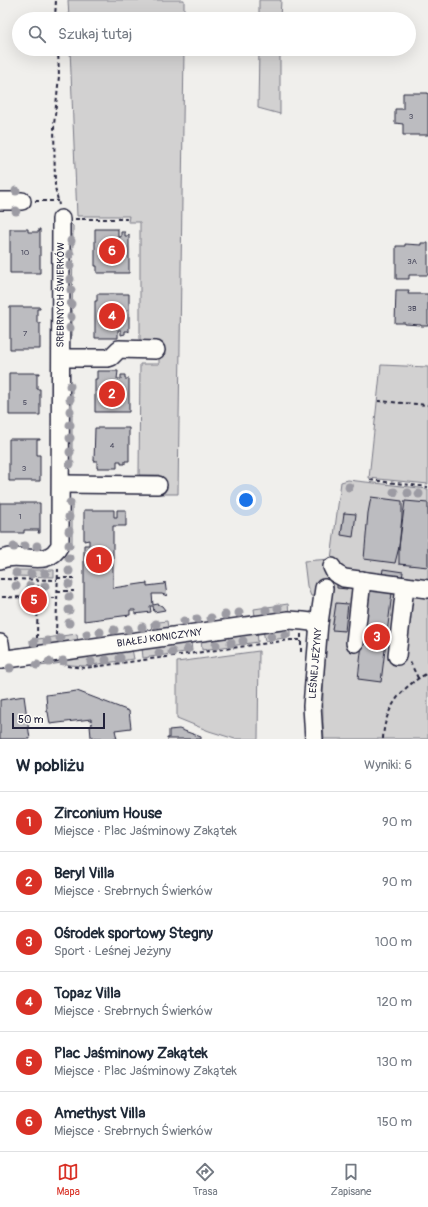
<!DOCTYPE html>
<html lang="pl">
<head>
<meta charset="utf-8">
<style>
	:root { --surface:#fff; --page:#f6f6f7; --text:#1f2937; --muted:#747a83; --line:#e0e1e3; --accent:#d93025 }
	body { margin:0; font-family:Pangolin,sans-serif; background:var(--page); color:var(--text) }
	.scale { position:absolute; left:12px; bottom:10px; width:93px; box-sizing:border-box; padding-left:4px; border:2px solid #22223b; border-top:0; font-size:11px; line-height:14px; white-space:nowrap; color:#22223b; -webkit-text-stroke:3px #fdfcf7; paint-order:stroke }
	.you { position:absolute; left:246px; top:500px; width:14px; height:14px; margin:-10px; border:3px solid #fff; border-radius:50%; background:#1a73e8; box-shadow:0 0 0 6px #1a73e833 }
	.badge { display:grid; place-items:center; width:26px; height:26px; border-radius:50%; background:var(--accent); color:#fff; font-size:13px; font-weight:700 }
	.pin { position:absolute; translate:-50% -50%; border:2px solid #fff; box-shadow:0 1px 4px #0006 }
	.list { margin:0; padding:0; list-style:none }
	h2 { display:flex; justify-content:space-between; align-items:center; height:52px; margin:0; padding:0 16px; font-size:17px }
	h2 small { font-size:13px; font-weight:400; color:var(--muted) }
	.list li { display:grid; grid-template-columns:26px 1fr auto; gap:12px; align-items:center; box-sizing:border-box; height:60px; padding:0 16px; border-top:1px solid var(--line) }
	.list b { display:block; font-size:15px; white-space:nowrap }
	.list p { margin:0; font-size:13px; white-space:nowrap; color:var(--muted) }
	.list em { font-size:13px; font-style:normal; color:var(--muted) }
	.icon { flex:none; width:22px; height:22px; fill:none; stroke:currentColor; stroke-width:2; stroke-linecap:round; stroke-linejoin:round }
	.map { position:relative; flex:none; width:428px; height:739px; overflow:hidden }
	.search { position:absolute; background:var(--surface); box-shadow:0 4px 16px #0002; left:12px; right:12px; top:12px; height:44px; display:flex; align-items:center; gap:10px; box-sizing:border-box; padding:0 14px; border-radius:22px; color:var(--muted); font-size:15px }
	.sheet { height:412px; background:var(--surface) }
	nav { display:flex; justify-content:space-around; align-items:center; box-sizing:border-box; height:56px; border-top:1px solid var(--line); background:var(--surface); font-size:11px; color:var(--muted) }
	nav a { display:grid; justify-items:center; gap:2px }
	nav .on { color:var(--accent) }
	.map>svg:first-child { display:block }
	.green { fill:#d2d1d1; stroke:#7a7a86 }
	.building { fill:#bcbcc0; stroke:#22223b }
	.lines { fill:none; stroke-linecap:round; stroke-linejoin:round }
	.minor-casing { stroke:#22223b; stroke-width:20 }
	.path { stroke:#22223b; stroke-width:2; stroke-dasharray:4 3; stroke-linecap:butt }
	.minor { stroke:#fdfcf7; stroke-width:17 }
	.tree { fill:#9c9ba3 }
	.labels { text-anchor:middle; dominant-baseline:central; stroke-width:3.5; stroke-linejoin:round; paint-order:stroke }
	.number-label { font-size:8px; fill:#48485c }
	.street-label { font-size:10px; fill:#22223b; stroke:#fdfcf7 }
</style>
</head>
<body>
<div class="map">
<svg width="428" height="739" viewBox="0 0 428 739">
	<rect width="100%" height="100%" fill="#f0efec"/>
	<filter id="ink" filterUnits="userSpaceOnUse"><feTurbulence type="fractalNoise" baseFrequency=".025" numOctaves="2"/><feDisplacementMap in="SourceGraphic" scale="8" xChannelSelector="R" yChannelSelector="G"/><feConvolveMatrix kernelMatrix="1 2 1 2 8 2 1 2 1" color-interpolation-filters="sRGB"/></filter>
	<g filter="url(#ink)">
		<!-- green -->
		<path class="green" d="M68 0H184V19H69Z
			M259 0H281L280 19H259Z
			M70 49H184L178 494H159V475H139L140 364H159V345L140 346V222H128L129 216H77Z
			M259 49H280V114L258 108Z
			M68 224H71L73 226 72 336H67Z
			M381 365 428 367V484L369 478Z
			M67 383H72V467H66Z
			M348 480 428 489V739H324C320 692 327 645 328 598L311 596 307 586 304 561 331 559 341 482Z
			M67 500H72V548H66Z
			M14 570H54V577L14 576Z
			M288 604 289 613 258 618 255 616 254 609Z
			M167 621 168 628 152 632 151 623Z
			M290 626V637L265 641 263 630Z
			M257 631 258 642 202 650 201 639Z
			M77 634 78 643 31 649 30 640Z
			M191 641 192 651 143 658 142 648Z
			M132 649 134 659 84 666 71 665 62 663 33 667V660Z
			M259 651 258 739H235L209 731 177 718V662Z"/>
		<!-- building -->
		<path class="building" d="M403 93H428V135H403V124L395 123V109H403Z
			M10 229H28V232H39V229H40V273H10Z
			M95 229H118V237H121V232H125V236H128L129 234V273H97V266H95Z
			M421 243H428V275H409V279H396V246H405V244L421 245Z
			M396 290H409L408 294H428V326H421V325L405 324V323H395Z
			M97 294H129V332L128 331H125V334L121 335V330H118V338H95V301H97Z
			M10 307H40V309H37V323H40V349H10Z
			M97 371H118L117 379H121V375H125V379H129V412H95V379H97Z
			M9 373H40V374H37V389H40V415H9Z
			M95 428H129V461H125V464H121V461H117V468H97V461H94Z
			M9 439H40V440H37V455H40V481H9Z
			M371 497 402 501V517L399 547 395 563 364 559 368 513Z
			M405 501 428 503V567L399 564V547Z
			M0 503H40V533H38L39 530H24V533H0Z
			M84 510H114V517H117V510H126V526H113V588L147 583V586L164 584 165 582 167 596 162 594H152L153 605 158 604 162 606 165 610 154 612 153 606H150L151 612 135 614V610H130V615L84 621V545H89V540L84 541Z
			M344 513 356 514 353 537 341 535Z
			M383 569 403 572 402 579 382 576Z
			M337 583 348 585 347 589 337 588Z
			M368 590 392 593 381 682 358 679Z
			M336 603 348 604 345 631 332 630Z
			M77 691 129 711 131 728 115 730 117 739H94V737H91L90 726H92L91 719 50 724 48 712 46 711 47 708 46 695Z
			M24 696 30 739H0V700Z
			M179 729 201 737V739H167V738H169V730Z"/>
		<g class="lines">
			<!-- minor casing -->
			<g class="minor-casing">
				<g id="minor">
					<path d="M0 201H22"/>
					<path d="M62 358H108L111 357 119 349 156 350"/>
					<path d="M61 484 158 485"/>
					<path id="s1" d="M0 560C20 550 47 571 60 545L61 219"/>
					<path d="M332 567 335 573 344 578 428 589"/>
					<path d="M0 643 2 660"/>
					<path d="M355 643 362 580"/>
					<path d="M397 656 405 586"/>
					<path id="s2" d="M0 660 289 620 303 621 319 623"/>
					<path id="s3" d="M314 739 312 706 319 623 324 588"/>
				</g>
			</g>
			<!-- path -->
			<path class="path" d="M55 19 56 0
				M58 49 59 76 54 125 55 187 59 205
				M35 201H58
				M75 219H127
				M378 401 428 405
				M370 480 428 487
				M57 578H74
				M0 579 57 580
				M57 591H74
				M2 597 56 598
				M301 634V652
				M56 635 58 569
				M37 638 38 579
				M410 662 418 678
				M67 666 85 668 290 640H300
				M383 739C384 709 402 686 428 673"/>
			<!-- minor -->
			<use href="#minor" class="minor"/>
		</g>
		<!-- trees -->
		<g class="tree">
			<circle cx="16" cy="191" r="4.5"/>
			<circle cx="16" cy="211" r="4.5"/>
			<circle cx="71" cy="241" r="4.5"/>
			<circle cx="70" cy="254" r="4.5"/>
			<circle cx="70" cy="266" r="4.5"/>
			<circle cx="70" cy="279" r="4.5"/>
			<circle cx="71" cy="290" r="4.5"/>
			<circle cx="71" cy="304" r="4.5"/>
			<circle cx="71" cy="317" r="4.5"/>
			<circle cx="70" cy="328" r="4.5"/>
			<circle cx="70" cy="386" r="4.5"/>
			<circle cx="70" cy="399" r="4.5"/>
			<circle cx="70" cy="411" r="4.5"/>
			<circle cx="70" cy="425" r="4.5"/>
			<circle cx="70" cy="438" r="4.5"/>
			<circle cx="70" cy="452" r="4.5"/>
			<circle cx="70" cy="464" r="4.5"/>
			<circle cx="349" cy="487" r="4.5"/>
			<circle cx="394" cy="492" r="4.5"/>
			<circle cx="408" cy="493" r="4.5"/>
			<circle cx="419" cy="494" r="4.5"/>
			<circle cx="70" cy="503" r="4.5"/>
			<circle cx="69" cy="517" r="4.5"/>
			<circle cx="69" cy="531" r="4.5"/>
			<circle cx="69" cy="545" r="4.5"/>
			<circle cx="25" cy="546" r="4.5"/>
			<circle cx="37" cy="546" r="4.5"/>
			<circle cx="14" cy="547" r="4.5"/>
			<circle cx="69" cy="558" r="4.5"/>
			<circle cx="69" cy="571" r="4.5"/>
			<circle cx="16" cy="573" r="4.5"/>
			<circle cx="45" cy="573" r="4.5"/>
			<circle cx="31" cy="574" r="4.5"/>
			<circle cx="69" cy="584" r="4.5"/>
			<circle cx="16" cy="586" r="4.5"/>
			<circle cx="30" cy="586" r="4.5"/>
			<circle cx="45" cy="586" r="4.5"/>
			<circle cx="69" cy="597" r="4.5"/>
			<circle cx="278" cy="608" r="4.5"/>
			<circle cx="69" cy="610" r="4.5"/>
			<circle cx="266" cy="610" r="4.5"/>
			<circle cx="239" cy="613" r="4.5"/>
			<circle cx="225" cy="615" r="4.5"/>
			<circle cx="211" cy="618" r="4.5"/>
			<circle cx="197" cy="619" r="4.5"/>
			<circle cx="184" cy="621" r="4.5"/>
			<circle cx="69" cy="623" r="4.5"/>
			<circle cx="156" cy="624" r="4.5"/>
			<circle cx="142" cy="627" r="4.5"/>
			<circle cx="128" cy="629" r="4.5"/>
			<circle cx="114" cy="630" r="4.5"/>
			<circle cx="100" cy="632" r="4.5"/>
			<circle cx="87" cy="634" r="4.5"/>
			<circle cx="285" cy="635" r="4.5"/>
			<circle cx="271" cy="637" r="4.5"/>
			<circle cx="60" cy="638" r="4.5"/>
			<circle cx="47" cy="641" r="4.5"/>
			<circle cx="243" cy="641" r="4.5"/>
			<circle cx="34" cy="642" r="4.5"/>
			<circle cx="231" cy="643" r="4.5"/>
			<circle cx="216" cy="645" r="4.5"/>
			<circle cx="187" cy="649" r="4.5"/>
			<circle cx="172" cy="652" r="4.5"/>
			<circle cx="159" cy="653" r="4.5"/>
			<circle cx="120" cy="658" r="4.5"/>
			<circle cx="106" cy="660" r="4.5"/>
			<circle cx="63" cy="661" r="4.5"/>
			<circle cx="49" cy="662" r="4.5"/>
			<circle cx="91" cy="662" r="4.5"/>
			<circle cx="37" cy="665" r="4.5"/>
			<circle cx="10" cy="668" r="4.5"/>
		</g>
	</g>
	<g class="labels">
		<!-- number labels -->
		<g class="number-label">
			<text x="411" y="116">3</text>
			<text x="25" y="252">10</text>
			<text x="412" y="261">3A</text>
			<text x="412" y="308">3B</text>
			<text x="25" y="333">7</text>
			<text x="25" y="402">5</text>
			<text x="112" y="445">4</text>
			<text x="24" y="468">3</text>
			<text x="20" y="516">1</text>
		</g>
		<!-- street labels -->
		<g class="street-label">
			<text stroke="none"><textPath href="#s1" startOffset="316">SREBRNYCH ŚWIERKÓW</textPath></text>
			<text stroke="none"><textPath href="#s2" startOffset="161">BIAŁEJ KONICZYNY</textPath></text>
			<text stroke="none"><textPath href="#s3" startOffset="76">LEŚNEJ JEŻYNY</textPath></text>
		</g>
	</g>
</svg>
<div class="scale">50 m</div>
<div class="you"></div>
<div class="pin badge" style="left:99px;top:560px">1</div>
<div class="pin badge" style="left:112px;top:394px">2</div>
<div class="pin badge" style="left:377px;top:637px">3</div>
<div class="pin badge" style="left:112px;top:316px">4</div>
<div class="pin badge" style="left:34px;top:600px">5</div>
<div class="pin badge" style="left:112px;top:251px">6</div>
<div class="search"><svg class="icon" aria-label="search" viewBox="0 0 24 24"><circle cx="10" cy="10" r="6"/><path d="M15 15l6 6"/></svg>Szukaj tutaj</div>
</div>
<section class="sheet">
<h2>W pobliżu<small>Wyniki: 6</small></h2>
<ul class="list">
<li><span class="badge">1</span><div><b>Zirconium House</b><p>Miejsce · Plac Jaśminowy Zakątek</p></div><em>90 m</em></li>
<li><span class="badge">2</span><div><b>Beryl Villa</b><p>Miejsce · Srebrnych Świerków</p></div><em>90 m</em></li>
<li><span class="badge">3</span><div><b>Ośrodek sportowy Stegny</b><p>Sport · Leśnej Jeżyny</p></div><em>100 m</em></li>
<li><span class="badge">4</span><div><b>Topaz Villa</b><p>Miejsce · Srebrnych Świerków</p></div><em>120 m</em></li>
<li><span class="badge">5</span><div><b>Plac Jaśminowy Zakątek</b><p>Miejsce · Plac Jaśminowy Zakątek</p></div><em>130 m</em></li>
<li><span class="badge">6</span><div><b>Amethyst Villa</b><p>Miejsce · Srebrnych Świerków</p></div><em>150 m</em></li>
</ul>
</section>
<nav>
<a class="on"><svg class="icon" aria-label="map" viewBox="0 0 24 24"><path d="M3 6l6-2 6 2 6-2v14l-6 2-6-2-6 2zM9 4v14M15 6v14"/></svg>Mapa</a>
<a><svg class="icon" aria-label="directions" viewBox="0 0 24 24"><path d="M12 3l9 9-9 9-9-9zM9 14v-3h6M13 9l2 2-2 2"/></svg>Trasa</a>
<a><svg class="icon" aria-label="saved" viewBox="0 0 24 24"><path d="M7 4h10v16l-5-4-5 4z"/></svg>Zapisane</a>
</nav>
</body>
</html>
